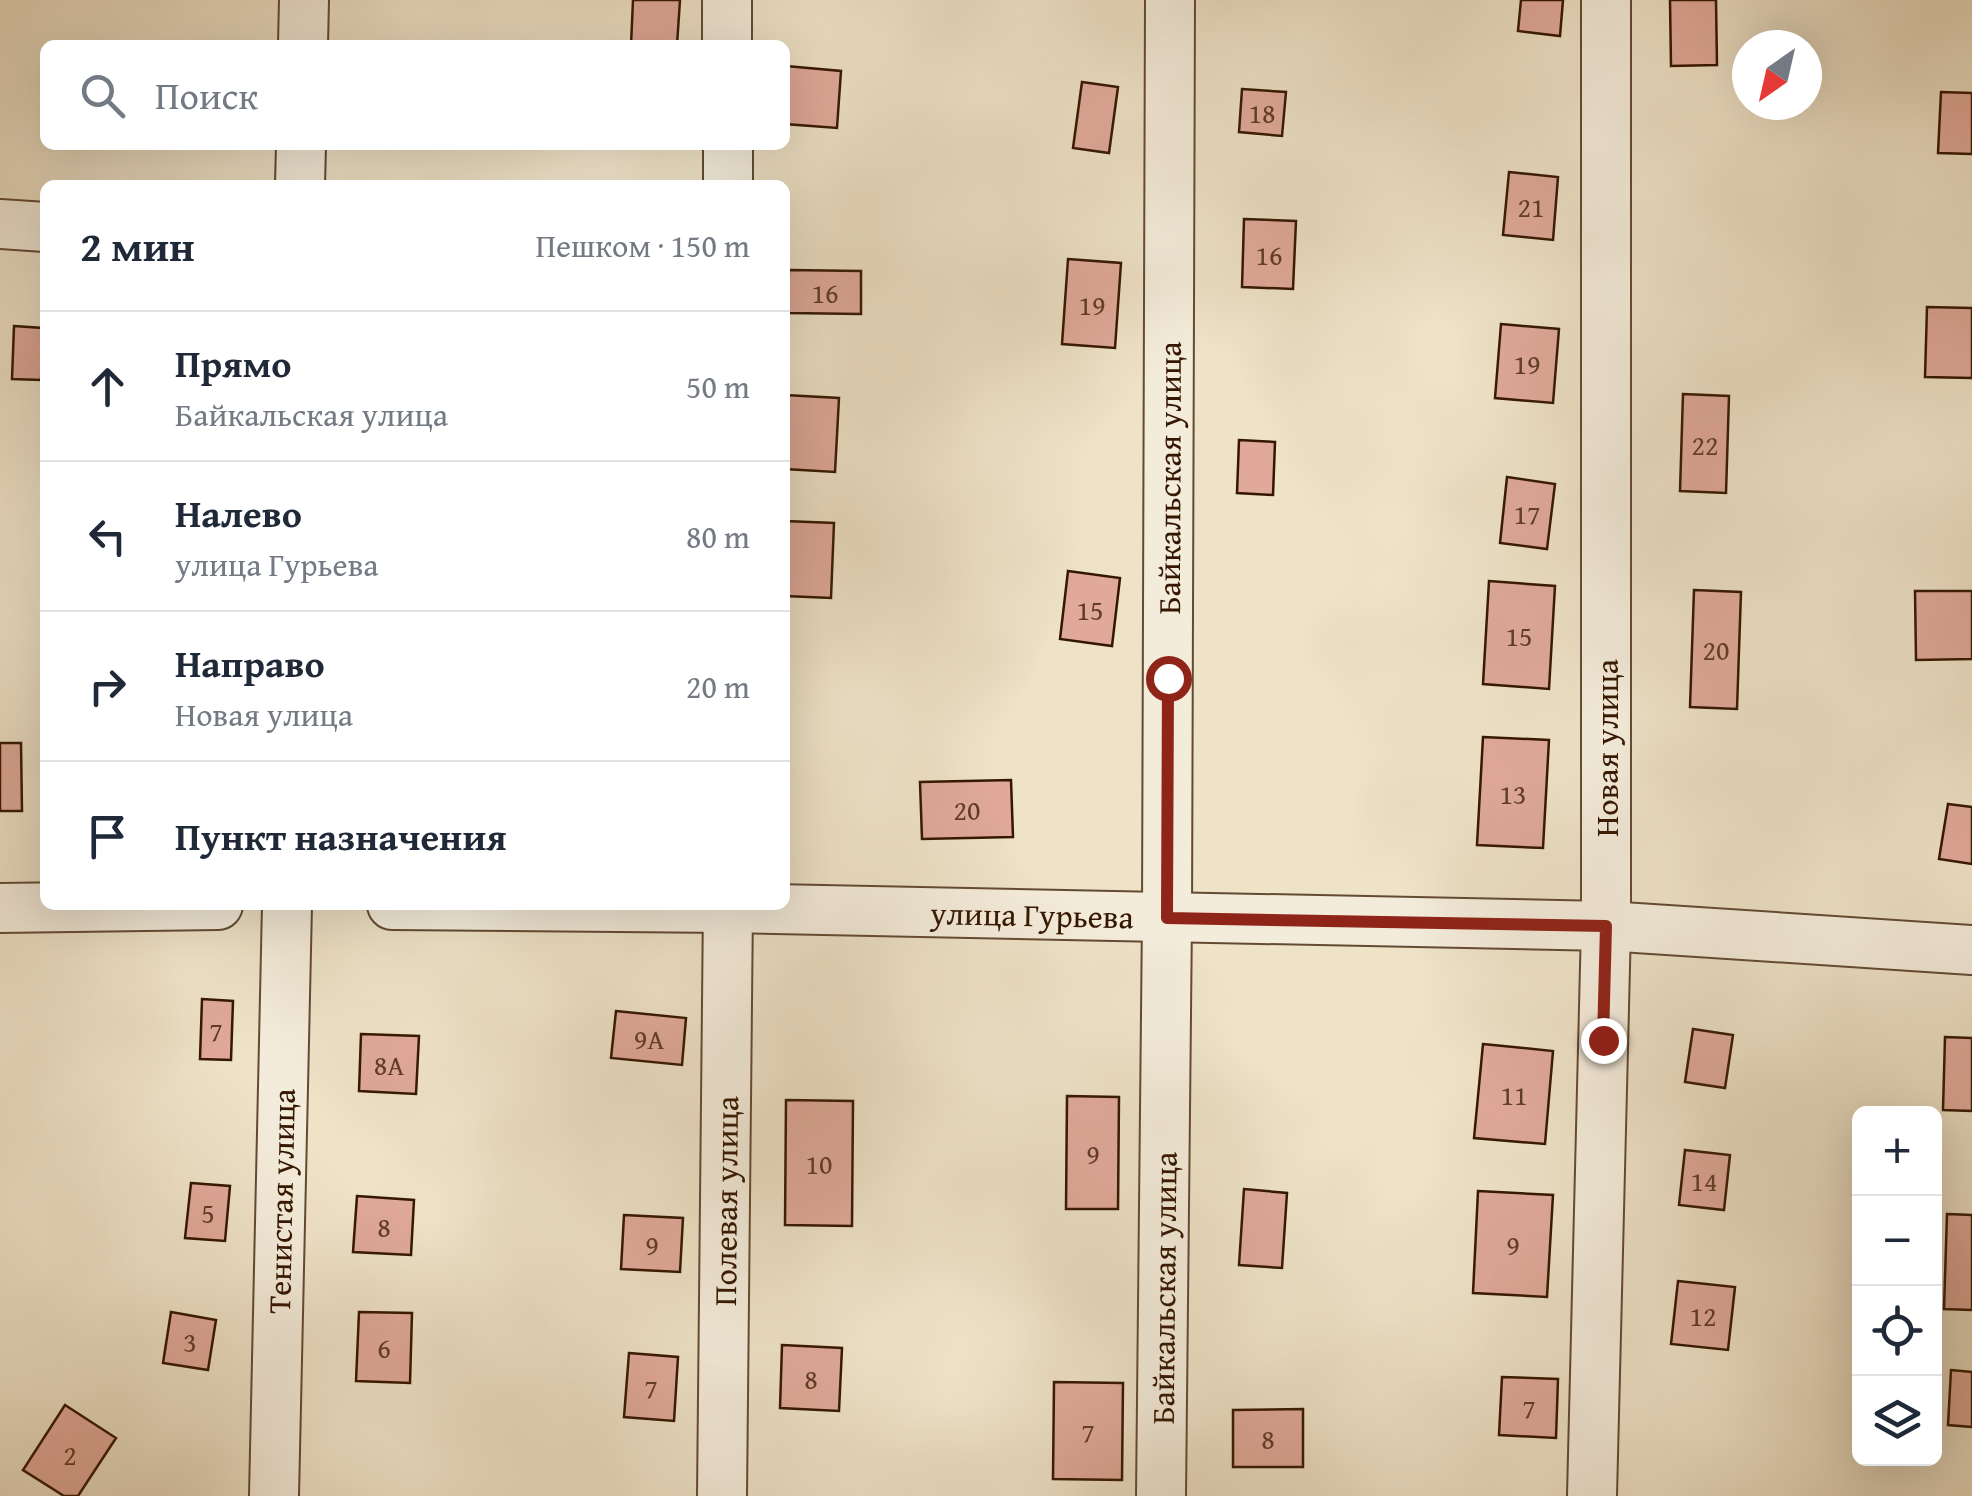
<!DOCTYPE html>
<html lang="ru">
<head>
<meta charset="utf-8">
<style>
	:root { --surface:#fff; --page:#f2f2f3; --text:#1f2937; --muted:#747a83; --line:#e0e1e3 }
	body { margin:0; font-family:"Gentium Book Plus",serif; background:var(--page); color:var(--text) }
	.controls { position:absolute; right:30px; bottom:30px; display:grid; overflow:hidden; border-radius:15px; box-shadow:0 10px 40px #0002 }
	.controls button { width:90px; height:90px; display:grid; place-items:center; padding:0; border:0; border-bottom:2px solid var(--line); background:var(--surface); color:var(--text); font:50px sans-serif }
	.compass { position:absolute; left:1732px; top:30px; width:90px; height:90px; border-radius:50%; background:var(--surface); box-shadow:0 10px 40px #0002; rotate:214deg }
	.stop { position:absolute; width:30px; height:30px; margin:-22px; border:8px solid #8f2418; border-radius:50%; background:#fff }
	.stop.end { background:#8f2418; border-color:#fff; box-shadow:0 2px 10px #0008 }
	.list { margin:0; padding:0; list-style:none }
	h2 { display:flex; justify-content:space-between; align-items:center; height:130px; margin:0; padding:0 40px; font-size:42px }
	h2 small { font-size:32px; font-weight:400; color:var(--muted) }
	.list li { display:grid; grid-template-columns:65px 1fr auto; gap:30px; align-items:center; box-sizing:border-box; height:150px; padding:0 40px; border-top:2px solid var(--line) }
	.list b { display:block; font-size:38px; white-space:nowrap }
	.list p { margin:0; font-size:32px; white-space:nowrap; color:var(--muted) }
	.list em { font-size:32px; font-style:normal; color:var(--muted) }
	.icon { flex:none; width:55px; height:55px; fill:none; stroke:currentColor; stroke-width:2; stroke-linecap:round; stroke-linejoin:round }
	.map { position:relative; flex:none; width:1972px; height:1496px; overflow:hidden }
	.search { position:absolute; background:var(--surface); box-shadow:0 10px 40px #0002; left:40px; top:40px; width:750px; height:110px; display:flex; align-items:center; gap:25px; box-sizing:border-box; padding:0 35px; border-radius:15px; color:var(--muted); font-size:38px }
	.panel { position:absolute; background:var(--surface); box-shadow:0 10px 40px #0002; left:40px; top:180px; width:750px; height:730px; border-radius:15px }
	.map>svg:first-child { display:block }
	.building { fill:#e0a999; stroke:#351701; stroke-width:2.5 }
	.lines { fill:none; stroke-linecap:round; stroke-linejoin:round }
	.minor-casing { stroke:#634a32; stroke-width:52 }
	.minor { stroke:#f4ecdb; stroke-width:48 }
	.route { stroke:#8f2418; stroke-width:12 }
	.labels { text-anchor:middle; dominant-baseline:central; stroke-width:8; stroke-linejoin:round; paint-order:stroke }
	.number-label { font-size:28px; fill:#603c27 }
	.street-label { font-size:32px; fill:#351701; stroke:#f4ecdb }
</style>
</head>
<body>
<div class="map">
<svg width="1972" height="1496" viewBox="0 0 1972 1496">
	<rect width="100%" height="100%" fill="#eee2c7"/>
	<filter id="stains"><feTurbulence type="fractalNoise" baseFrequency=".002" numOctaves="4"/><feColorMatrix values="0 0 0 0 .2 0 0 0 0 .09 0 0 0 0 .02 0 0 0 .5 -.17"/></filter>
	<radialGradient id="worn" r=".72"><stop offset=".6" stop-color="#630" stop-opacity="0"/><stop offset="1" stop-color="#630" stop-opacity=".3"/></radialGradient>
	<!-- building -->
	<path class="building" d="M633 0H680L677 45H631Z
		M1521 0H1563L1560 36 1518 31Z
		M1670 0H1716L1717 65 1671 66Z
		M786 66 841 71 837 128 785 124Z
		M1082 82 1118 87 1109 153 1073 148Z
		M1242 89 1286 92 1282 136 1239 132Z
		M1941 92 1972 93V154L1938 153Z
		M1509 172 1558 177 1553 240 1503 235Z
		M1244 219 1296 221 1293 289 1242 287Z
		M1068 259 1121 263 1115 348 1062 344Z
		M789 270 861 271V314L788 313Z
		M1927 307 1972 308V378L1925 377Z
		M1501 324 1559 329 1553 403 1495 398Z
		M14 326 43 328 41 380 12 379Z
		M1683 394 1729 396 1726 493 1680 491Z
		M785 395 839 398 835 472 785 469Z
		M1239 440 1275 442 1273 495 1237 493Z
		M1507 477 1555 484 1547 549 1500 543Z
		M785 521 834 523 831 598 785 596Z
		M1068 571 1120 578 1112 646 1060 639Z
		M1489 581 1555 586 1549 689 1483 684Z
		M1694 590 1741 592 1737 709 1690 707Z
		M1915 591H1972V659L1916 660Z
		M1483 737 1549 740 1543 848 1477 845Z
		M0 743H21L22 811H0Z
		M1011 780 1013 837 922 839 920 782Z
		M1948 804 1972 807V864L1939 859Z
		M202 999 233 1001 231 1060 200 1059Z
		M616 1011 686 1018 682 1065 611 1058Z
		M1693 1029 1733 1035 1725 1088 1685 1082Z
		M361 1034 419 1036 416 1094 359 1091Z
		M1945 1037 1972 1038V1111L1943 1110Z
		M1483 1044 1553 1051 1545 1144 1474 1138Z
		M1067 1096 1119 1097 1118 1209H1066Z
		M786 1100 853 1101 852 1226 785 1225Z
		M1685 1150 1730 1155 1724 1210 1679 1205Z
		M191 1183 230 1186 225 1241 185 1238Z
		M1244 1189 1287 1193 1282 1268 1239 1265Z
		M1478 1191 1553 1195 1547 1297 1473 1293Z
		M357 1196 414 1200 411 1255 353 1252Z
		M1947 1214 1972 1215V1310L1944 1309Z
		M624 1215 683 1218 680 1272 621 1269Z
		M1678 1281 1735 1287 1728 1350 1671 1344Z
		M171 1312 216 1320 208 1370 163 1363Z
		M359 1312 412 1313 410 1383 356 1381Z
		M782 1345 842 1348 839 1411 780 1408Z
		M629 1353 678 1357 674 1421 624 1417Z
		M1951 1370 1972 1372V1427L1948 1425Z
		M1502 1377 1558 1379 1556 1438 1499 1435Z
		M1054 1382 1123 1383 1122 1480 1053 1479Z
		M65 1405 116 1438 78 1496H64L23 1470Z
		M1303 1409V1467H1233V1410Z"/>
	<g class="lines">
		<!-- minor casing -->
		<g class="minor-casing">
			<g id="minor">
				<path d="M727 0V45"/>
				<path d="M303 45 304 0"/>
				<path d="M728 145V185"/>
				<path d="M300 185 301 145"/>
				<path d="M0 224 45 227"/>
				<path id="s1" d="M392 905 728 908 1606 926 1972 950"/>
				<path d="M0 908 218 905"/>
				<path id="s2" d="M274 1496 287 905"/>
				<path id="s3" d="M722 1496 728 905"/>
				<path id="s4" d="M1161 1496 1167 918 1170 0"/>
				<path d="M1592 1496 1606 926V0"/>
			</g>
		</g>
		<!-- minor -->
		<use href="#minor" class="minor"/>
	</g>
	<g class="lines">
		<!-- route -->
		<path class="route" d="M1168 678 1167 918 1606 926 1603 1040"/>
	</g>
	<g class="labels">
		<!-- number labels -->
		<g class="number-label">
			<text x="1262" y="112">18</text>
			<text x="1531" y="206">21</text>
			<text x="1269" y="254">16</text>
			<text x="825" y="292">16</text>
			<text x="1092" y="304">19</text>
			<text x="1527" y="363">19</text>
			<text x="1705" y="444">22</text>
			<text x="1527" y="513">17</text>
			<text x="1090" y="609">15</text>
			<text x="1519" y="635">15</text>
			<text x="1716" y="649">20</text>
			<text x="1513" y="793">13</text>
			<text x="967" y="809">20</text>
			<text x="216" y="1030">7</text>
			<text x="649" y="1038">9А</text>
			<text x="389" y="1064">8А</text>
			<text x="1514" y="1094">11</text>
			<text x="1093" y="1153">9</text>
			<text x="819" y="1163">10</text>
			<text x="1704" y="1180">14</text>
			<text x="208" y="1212">5</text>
			<text x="384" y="1226">8</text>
			<text x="652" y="1244">9</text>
			<text x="1513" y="1244">9</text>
			<text x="1703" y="1315">12</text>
			<text x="190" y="1341">3</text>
			<text x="384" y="1347">6</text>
			<text x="811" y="1378">8</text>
			<text x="651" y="1387">7</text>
			<text x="1529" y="1407">7</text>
			<text x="1088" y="1431">7</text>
			<text x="1268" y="1438">8</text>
			<text x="70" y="1454">2</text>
		</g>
		<!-- street labels -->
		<g class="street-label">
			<text stroke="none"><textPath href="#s4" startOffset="1018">Байкальская улица</textPath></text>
			<text transform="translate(1606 748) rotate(-90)">Новая улица</text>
			<text stroke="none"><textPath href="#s1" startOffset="640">улица Гурьева</textPath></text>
			<text stroke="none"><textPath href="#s2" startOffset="295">Тенистая улица</textPath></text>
			<text stroke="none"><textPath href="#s3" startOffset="295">Полевая улица</textPath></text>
			<text stroke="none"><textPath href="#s4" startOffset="208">Байкальская улица</textPath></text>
		</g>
	</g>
	<rect width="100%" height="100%" filter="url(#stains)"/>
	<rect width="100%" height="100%" fill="url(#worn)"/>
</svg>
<div class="controls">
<button>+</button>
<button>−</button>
<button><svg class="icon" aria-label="locate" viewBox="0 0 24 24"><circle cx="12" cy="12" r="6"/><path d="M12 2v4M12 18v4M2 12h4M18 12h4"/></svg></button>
<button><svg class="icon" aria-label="layers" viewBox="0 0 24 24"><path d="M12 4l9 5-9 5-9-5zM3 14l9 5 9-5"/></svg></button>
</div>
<svg class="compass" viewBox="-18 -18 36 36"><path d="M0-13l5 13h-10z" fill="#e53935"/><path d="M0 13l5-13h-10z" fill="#747a83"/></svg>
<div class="stop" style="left:1168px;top:678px"></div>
<div class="stop end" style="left:1603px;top:1040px"></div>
<div class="search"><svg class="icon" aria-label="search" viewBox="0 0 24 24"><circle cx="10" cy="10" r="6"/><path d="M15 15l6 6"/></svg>Поиск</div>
<section class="panel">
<h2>2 мин<small>Пешком · 150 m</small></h2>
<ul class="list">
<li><svg class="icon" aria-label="ahead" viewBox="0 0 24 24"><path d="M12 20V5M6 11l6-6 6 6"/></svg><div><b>Прямо</b><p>Байкальская улица</p></div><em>50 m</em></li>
<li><svg class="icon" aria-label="left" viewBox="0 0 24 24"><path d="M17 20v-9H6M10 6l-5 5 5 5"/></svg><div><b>Налево</b><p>улица Гурьева</p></div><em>80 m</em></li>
<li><svg class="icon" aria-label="right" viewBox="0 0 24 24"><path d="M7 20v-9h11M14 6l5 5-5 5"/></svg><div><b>Направо</b><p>Новая улица</p></div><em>20 m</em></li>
<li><svg class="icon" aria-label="arrive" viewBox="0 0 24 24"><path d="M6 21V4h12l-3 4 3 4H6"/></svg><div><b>Пункт назначения</b></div></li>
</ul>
</section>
</div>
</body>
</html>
